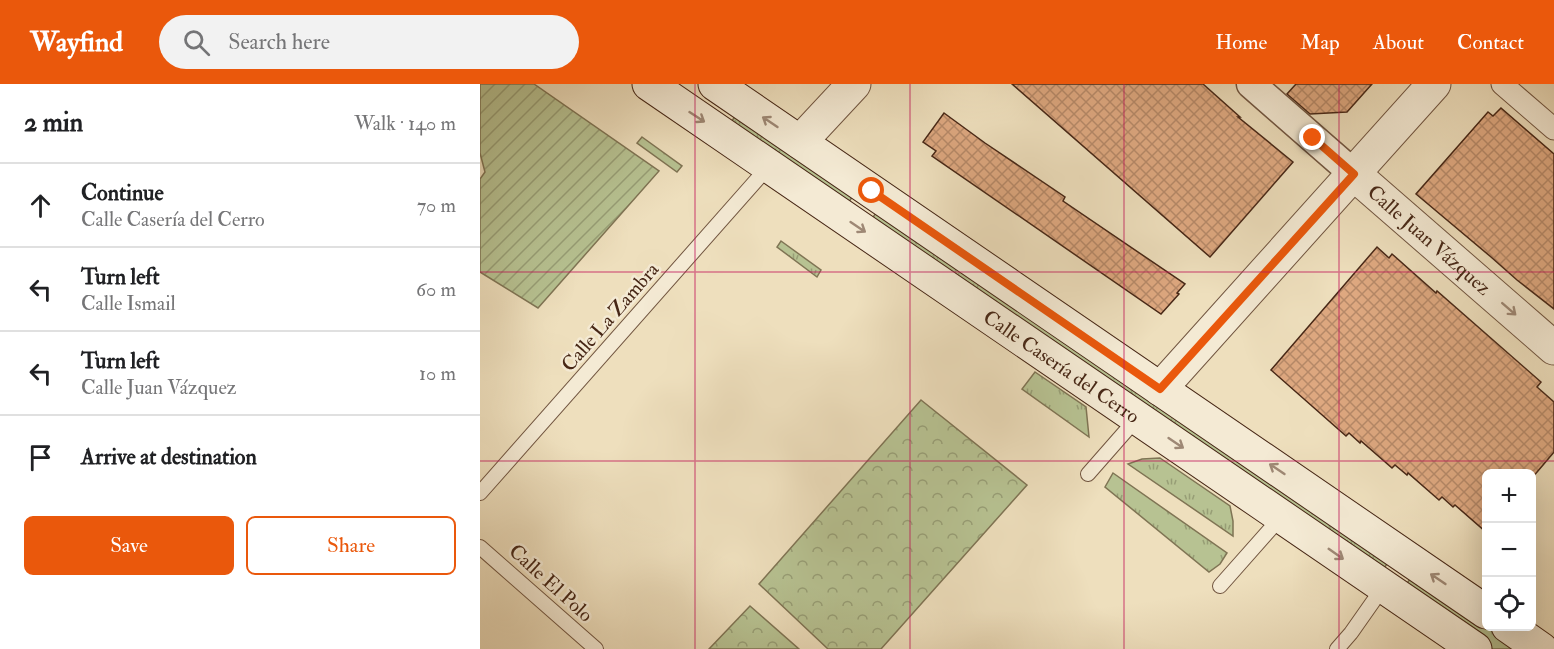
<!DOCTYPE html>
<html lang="en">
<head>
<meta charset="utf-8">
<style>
	:root { --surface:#fff; --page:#f2f2f2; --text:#202124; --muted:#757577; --line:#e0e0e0; --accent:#ea580c }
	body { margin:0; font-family:"IM FELL Double Pica",serif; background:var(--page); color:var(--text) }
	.controls { position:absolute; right:18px; bottom:18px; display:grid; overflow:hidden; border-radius:9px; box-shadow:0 6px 24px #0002 }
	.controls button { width:54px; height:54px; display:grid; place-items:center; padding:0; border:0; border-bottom:2px solid var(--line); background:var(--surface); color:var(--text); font:30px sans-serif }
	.stop { position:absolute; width:18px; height:18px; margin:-14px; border:4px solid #ea580c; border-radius:50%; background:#fff }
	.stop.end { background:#ea580c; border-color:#fff; box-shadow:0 2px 6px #0008 }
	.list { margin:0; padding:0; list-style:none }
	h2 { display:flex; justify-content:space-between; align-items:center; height:78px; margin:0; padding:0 24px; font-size:26px }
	h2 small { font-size:20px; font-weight:400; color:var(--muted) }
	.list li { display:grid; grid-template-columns:39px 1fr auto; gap:18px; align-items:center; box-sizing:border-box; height:84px; padding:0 24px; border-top:2px solid var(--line) }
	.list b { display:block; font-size:22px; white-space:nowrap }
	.list p { margin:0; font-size:20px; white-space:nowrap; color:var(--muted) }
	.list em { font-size:20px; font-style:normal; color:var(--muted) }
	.actions { display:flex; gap:12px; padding:18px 24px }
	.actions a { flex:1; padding:14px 0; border:2px solid var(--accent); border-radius:9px; text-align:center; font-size:21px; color:var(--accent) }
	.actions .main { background:var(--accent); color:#fff }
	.icon { flex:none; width:33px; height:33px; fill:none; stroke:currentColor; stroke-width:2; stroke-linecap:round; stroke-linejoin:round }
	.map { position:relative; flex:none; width:1074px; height:565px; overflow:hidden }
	header { display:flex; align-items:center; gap:36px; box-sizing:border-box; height:84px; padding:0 30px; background:var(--accent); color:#fff }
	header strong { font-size:28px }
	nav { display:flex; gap:33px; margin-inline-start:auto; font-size:21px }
	.search { width:420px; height:54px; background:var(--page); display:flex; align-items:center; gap:15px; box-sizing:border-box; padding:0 21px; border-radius:33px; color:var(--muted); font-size:22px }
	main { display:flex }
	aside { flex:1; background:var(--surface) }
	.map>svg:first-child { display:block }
	.grass { fill:url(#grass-tufts); stroke:#7f7454; stroke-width:1.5 }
	.forest { fill:url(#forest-crowns); stroke:#7f7454; stroke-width:1.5 }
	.garden { fill:url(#garden-furrows); stroke:#7f7454; stroke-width:1.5 }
	.building { fill:url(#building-cross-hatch); stroke:#472716; stroke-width:1.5 }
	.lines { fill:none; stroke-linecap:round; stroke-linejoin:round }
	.service-casing { stroke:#715540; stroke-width:16 }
	.pedestrian-casing { stroke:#715540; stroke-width:23 }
	.minor-casing { stroke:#715540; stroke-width:31 }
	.tertiary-casing { stroke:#715540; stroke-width:35 }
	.secondary-casing { stroke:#472716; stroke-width:35 }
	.service { stroke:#f4ead4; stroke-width:14 }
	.pedestrian { stroke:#f4ead4; stroke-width:21 }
	.minor { stroke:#f4ead4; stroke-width:28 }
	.tertiary { stroke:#f4ead4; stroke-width:33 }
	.secondary { stroke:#f4ead4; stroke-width:33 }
	.oneway { stroke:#9e8875 }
	.route { stroke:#ea580c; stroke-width:8 }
	.grid { fill:none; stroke:#c2185b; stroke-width:1.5; stroke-opacity:0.55 }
	.labels { text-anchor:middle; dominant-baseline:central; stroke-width:5; stroke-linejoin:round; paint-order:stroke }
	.street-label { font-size:20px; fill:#472716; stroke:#f4ead4 }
</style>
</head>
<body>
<header>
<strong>Wayfind</strong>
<div class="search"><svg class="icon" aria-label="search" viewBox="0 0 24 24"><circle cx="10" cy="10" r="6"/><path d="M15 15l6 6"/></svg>Search here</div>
<nav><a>Home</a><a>Map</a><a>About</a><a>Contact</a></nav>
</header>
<main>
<aside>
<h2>2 min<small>Walk · 140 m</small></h2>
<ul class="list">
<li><svg class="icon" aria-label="ahead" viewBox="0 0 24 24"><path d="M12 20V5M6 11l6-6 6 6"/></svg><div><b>Continue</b><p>Calle Casería del Cerro</p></div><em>70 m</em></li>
<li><svg class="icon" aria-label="left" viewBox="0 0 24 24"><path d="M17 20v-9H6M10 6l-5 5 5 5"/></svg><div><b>Turn left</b><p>Calle Ismail</p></div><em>60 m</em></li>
<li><svg class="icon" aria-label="left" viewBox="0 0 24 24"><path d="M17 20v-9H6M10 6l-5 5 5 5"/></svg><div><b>Turn left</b><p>Calle Juan Vázquez</p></div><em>10 m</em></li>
<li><svg class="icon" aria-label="arrive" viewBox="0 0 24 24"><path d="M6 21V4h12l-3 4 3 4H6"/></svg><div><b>Arrive at destination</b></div></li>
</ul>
<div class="actions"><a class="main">Save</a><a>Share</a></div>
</aside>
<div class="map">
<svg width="1074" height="565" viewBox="0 0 1074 565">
	<defs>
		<pattern id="grass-tufts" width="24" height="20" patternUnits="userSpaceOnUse" patternTransform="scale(1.5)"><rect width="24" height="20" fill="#b7c292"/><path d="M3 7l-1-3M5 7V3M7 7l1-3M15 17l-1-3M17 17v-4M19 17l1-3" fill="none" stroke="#979e76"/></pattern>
		<pattern id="forest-crowns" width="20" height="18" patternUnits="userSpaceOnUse" patternTransform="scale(1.5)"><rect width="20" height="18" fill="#b7c292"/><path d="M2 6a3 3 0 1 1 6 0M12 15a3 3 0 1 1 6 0" fill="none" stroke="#979e76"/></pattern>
		<pattern id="garden-furrows" width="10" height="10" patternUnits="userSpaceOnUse" patternTransform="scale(1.5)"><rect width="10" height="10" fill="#b7c292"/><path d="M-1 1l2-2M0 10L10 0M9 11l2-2" fill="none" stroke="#979e76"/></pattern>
		<pattern id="building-cross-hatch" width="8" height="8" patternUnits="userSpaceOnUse" patternTransform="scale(1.5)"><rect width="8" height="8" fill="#dea880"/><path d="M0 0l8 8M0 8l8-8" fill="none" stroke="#b68968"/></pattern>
	</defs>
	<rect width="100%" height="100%" fill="#eedfbd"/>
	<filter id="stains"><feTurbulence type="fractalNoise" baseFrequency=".00333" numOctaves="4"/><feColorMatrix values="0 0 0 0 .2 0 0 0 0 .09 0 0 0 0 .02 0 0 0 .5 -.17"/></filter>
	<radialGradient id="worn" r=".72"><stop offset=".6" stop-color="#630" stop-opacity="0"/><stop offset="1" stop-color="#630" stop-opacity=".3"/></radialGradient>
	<!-- grass -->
	<path class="grass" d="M258 28 375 108 365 125 247 44Z
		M162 53 202 82 197 88 157 59Z
		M399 124 910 475 900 491 388 141Z
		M301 157 341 186 337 193 297 163Z
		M555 288 606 323 609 353 542 305Z
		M680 374 750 422 753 437V452L648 380 662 375Z
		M633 389 747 469 740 480 729 488 625 403Z
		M933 491 1040 565H1009L922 506Z"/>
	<!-- forest -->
	<path class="forest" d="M441 316 547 401 401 565H348L279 500Z
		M270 522 319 565H229Z"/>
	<!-- garden -->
	<path class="garden" d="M0 0H54L179 87 58 224 0 188V95L5 88 0 69Z"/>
	<!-- building -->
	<path class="building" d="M532 0H723L760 33H758L813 78 730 173Z
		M816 0H892L867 28 830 30 807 10Z
		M1021 24 1074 70V225L1037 196 1011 173 936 110 1008 28 1013 32Z
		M464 29 505 59 585 113 583 117 705 200 697 209 699 210 681 230 452 72 456 67 443 58Z
		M897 163 909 174 912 170 956 209 957 207 1061 298 1057 303 1074 318V368L1052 394V390H1006V448L975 421 973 423 962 413 959 416 928 389 927 391 915 381 912 384 881 357 880 359 869 349 866 352 791 286Z"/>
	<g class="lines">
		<!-- service casing -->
		<g class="service-casing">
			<path id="service" d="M608 390 658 333
				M0 409 289 82
				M0 463 116 565
				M740 502 802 432
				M857 565 871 549 904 502"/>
		</g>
		<!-- pedestrian casing -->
		<g class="pedestrian-casing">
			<path id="pedestrian" d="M1022 0 1074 45"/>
		</g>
		<!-- minor casing -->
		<g class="minor-casing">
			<path id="minor" d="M771 0 874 90"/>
		</g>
		<!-- tertiary casing -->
		<g class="tertiary-casing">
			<g id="tertiary">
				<path d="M320 58 374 0"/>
				<path id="s1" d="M874 90 1074 264"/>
				<path d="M680 305 954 0"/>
			</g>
		</g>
		<!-- secondary casing -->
		<g class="secondary-casing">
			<g id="secondary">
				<path id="s2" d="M169 0 995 565"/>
				<path d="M235 0 1006 528"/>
				<path d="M1028 542 1061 565"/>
			</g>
		</g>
		<!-- service -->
		<use href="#service" class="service"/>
		<!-- pedestrian -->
		<use href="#pedestrian" class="pedestrian"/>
		<!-- minor -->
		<use href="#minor" class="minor"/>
		<!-- tertiary -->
		<use href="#tertiary" class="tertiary"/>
		<!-- secondary -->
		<use href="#secondary" class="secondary"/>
	</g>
	<!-- one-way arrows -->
	<defs><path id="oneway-shaft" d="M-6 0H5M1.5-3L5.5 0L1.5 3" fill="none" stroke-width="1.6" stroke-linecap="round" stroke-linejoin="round" transform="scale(1.5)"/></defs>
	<g class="oneway">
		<use href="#oneway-shaft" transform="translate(217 33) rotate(33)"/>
		<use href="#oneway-shaft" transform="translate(290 38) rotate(-146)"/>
		<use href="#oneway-shaft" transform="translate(378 143) rotate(34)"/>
		<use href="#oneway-shaft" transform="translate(1029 225) rotate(41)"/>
		<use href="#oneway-shaft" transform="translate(696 359) rotate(34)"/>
		<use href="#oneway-shaft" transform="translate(797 385) rotate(-146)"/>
		<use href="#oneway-shaft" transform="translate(856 470) rotate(35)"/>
		<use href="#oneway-shaft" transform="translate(958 495) rotate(-146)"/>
	</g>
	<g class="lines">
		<!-- route -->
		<path class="route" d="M392 107 680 305 874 90 833 54"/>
	</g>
	<!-- grid -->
	<path class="grid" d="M215 0V565M430 0V565M644 0V565M859 0V565M0 188H1074M0 377H1074"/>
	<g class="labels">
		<!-- street labels -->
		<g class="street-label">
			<text stroke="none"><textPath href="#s1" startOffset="100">Calle Juan Vázquez</textPath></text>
			<text transform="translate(130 233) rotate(-49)">Calle La Zambra</text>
			<text stroke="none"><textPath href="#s2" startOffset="500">Calle Casería del Cerro</textPath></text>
			<text transform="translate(71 499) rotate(42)">Calle El Polo</text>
		</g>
	</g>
	<rect width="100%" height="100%" filter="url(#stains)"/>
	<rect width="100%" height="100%" fill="url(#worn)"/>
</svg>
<div class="controls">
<button>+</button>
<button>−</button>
<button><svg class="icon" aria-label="locate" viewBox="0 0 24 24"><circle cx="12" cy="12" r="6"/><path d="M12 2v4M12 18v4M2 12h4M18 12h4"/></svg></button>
</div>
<div class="stop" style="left:392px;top:107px"></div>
<div class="stop end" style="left:833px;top:54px"></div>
</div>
</main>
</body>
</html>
